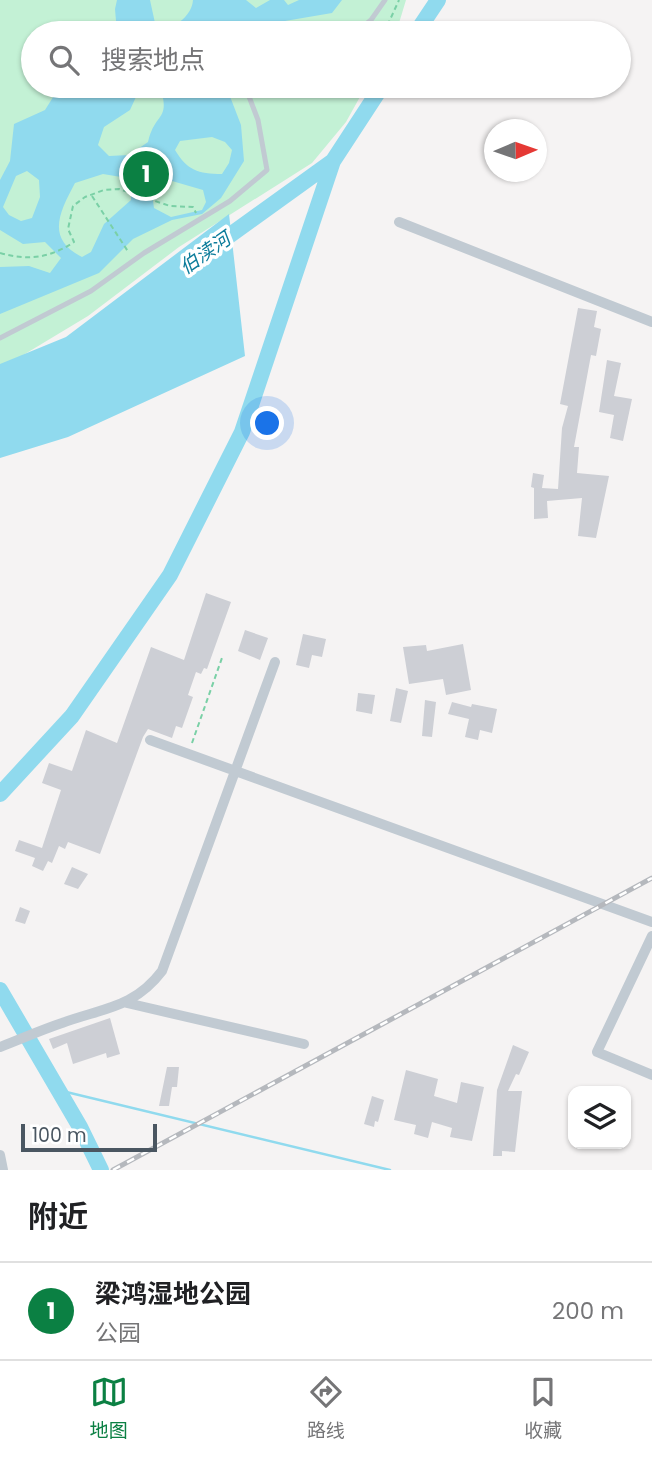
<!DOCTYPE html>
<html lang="zh">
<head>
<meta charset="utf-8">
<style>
	:root { --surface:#fff; --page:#f6f6f6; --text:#202124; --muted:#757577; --line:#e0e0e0; --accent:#0b8043 }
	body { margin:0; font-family:Poppins,"Noto Sans SC",sans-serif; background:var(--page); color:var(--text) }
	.controls { position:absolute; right:21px; bottom:21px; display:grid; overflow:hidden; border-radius:14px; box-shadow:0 2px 5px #0004 }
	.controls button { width:63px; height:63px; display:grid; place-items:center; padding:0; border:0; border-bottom:2px solid var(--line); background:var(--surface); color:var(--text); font:35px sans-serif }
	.compass { position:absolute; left:484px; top:119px; width:63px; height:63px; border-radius:50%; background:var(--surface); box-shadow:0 2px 5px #0004; rotate:88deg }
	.scale { position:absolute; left:21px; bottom:18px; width:136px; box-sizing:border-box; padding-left:7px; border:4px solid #4a5661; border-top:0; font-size:19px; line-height:24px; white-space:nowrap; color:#4a5661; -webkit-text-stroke:5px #fff; paint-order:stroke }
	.you { position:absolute; left:268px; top:424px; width:24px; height:24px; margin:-18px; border:5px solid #fff; border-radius:50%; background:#1a73e8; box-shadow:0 0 0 10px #1a73e833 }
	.badge { display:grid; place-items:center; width:46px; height:46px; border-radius:50%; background:var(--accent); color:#fff; font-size:23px; font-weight:700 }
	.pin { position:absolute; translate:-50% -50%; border:4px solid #fff; box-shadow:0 2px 7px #0006 }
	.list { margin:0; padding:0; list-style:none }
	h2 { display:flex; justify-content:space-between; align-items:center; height:91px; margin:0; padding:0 28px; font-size:30px }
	h2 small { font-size:23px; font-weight:400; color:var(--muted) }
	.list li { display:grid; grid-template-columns:46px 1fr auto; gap:21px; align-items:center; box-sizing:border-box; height:98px; padding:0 28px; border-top:2px solid var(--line) }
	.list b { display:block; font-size:26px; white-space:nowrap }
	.list p { margin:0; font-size:23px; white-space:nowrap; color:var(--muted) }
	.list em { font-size:23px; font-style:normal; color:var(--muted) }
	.icon { flex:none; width:38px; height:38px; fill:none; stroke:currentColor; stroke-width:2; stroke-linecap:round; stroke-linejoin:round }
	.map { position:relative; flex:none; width:652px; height:1170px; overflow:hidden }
	.search { position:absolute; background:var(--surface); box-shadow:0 2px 5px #0004; left:21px; right:21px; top:21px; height:77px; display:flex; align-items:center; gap:18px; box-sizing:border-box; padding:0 24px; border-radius:38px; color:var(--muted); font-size:26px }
	.sheet { height:189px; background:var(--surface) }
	nav { display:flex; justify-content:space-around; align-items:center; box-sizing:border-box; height:98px; border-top:2px solid var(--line); background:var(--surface); font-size:19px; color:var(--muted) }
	nav a { display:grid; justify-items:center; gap:4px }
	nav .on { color:var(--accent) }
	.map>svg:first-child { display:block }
	.green { fill:#c3f1d5 }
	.water { fill:#90daee; fill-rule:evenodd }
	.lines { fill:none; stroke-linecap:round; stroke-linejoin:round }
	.stream { stroke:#90daee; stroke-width:2.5 }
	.river { stroke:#90daee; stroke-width:16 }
	.building { fill:#cdcfd5 }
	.path { stroke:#7ad0a6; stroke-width:2; stroke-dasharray:5 3.5; stroke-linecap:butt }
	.service { stroke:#c1cad2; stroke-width:5 }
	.minor { stroke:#c1cad2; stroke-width:10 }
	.rail-casing { stroke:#b5b8bd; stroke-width:5 }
	.rail { stroke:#fff; stroke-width:2.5; stroke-dasharray:8; stroke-linecap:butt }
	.labels { text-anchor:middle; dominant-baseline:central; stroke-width:7; stroke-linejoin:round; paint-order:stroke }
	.water-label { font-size:19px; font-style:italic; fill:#0c7c9b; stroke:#fff }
</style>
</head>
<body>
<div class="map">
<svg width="652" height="1170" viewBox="0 0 652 1170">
	<rect width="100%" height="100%" fill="#f5f3f3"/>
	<!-- green -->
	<path class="green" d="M0 0H406L396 33H33V86H366L346 122 312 163 179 247 88 316 0 369Z"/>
	<!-- water -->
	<path class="water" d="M117 0H150L155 23 163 30C177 26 192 15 193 0H246L256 8 270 0H284L288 5 299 0H342L332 13 237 29 235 33H117L115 9Z
		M60 86H141L130 110 104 127 98 145 109 156 129 155 148 142C155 111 171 122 160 86H178L187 94 206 95 215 86H226L241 125 244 161 221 198 202 214 172 220 133 239 99 273 0 314V267L29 266 50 273 61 258 45 242 23 244 0 230V180L10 161 14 124 45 110ZM212 137 225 142 232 150 229 163 222 174C198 174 187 170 175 150L180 141ZM27 171 39 180 40 197 32 218 21 221 9 215 3 207 16 176ZM103 174 121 177 131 190V200L104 224 91 252 82 257C46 239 59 213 75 183ZM172 181 203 190 206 202 202 210 171 217 154 208 152 194 157 187Z
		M229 214 245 356 68 437 0 458V364L66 337Z"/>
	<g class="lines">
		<!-- stream -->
		<path class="stream" d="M58 1090 390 1170"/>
		<!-- river -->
		<path class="river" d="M416 33 438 0
			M215 246 333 161 382 86
			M0 794 72 716 170 575 242 432 333 161
			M0 990 80 1127 101 1170"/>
	</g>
	<!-- building -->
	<path class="building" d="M578 308 597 311 594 327 601 329 596 356 591 355 574 447H579L577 473 609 476 596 538 578 536 582 498 547 501 548 518 534 519V488L531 487 533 473 544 475 542 488 558 489 562 428 568 406 560 404Z
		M607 360 621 363 614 396 632 399 623 441 610 438 614 415 599 412Z
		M206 593 231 602 207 669 204 668 201 674 196 672 188 695 193 697 182 728 176 726 172 738 148 729 143 737 100 854 68 842 65 849 59 846 52 863 48 861 43 871 32 866 35 858 15 851 19 840 42 848 61 790 42 783 49 763 72 771 86 730 117 743 151 647 184 660Z
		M245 630 268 638 260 660 238 651Z
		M303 634 326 639 322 657 312 655 309 668 296 665Z
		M463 644 471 690 446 695 443 679 409 684 403 647 426 645 427 651Z
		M396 688 408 691 401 723 390 721Z
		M358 693 375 695 372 714 356 711Z
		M425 700 436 702 432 737 422 736Z
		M452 702 471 707 472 704 497 709 492 733 480 730 478 740 465 737 469 719 448 714Z
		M72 867 88 874 78 889 64 884Z
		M20 907 30 911 25 924 15 921Z
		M110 1018 120 1054 107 1058 106 1053 73 1064 67 1043 53 1049 49 1039Z
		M513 1045 529 1052 519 1075 516 1074 508 1091H522L515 1152 502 1151V1156H493L497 1090Z
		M167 1067H179L177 1087H172L169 1106H159Z
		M406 1070 438 1079 434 1096 457 1103 461 1082 484 1087 472 1141 450 1137 452 1128 432 1122 428 1138 414 1134 416 1125 394 1120Z
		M372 1096 384 1100 378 1122 375 1121 374 1127 364 1124Z"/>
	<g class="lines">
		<!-- path -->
		<path class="path" d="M384 33 399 0
			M92 196 129 253
			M0 253C28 261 50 258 74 242L68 229 73 206 85 197 104 190 119 189 170 206 193 207 196 213
			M192 743 223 655"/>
		<!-- service -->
		<path class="service" d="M355 33 371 20 385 0
			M0 338 91 291 144 253 230 201 267 170 258 120 245 86"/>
		<!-- minor -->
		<path class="minor" d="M399 222 652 322
			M150 740 652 922
			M652 936 597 1052 652 1075
			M127 1003 304 1044
			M0 1047C21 1039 41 1030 62 1023 103 1008 134 1008 162 971L275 662
			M0 1155 3 1170"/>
		<!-- rail casing -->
		<g class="rail-casing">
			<path id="rail" d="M113 1170 652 878"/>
		</g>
		<!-- rail -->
		<use href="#rail" class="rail"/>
	</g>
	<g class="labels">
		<!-- water labels -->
		<g class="water-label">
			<text transform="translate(205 253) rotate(-35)">伯渎河</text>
		</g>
	</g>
</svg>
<div class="controls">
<button><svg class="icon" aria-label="layers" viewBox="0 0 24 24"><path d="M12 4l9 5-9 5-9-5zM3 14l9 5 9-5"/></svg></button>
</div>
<svg class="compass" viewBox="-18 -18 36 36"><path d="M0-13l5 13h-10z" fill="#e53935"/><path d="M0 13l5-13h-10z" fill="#757577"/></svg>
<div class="scale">100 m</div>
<div class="you"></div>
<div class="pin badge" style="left:146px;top:174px">1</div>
<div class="search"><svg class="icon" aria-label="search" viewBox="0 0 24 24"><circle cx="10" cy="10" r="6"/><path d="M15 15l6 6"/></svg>搜索地点</div>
</div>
<section class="sheet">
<h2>附近<small></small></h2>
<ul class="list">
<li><span class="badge">1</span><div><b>梁鸿湿地公园</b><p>公园</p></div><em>200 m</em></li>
</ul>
</section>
<nav>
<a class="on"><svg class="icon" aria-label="map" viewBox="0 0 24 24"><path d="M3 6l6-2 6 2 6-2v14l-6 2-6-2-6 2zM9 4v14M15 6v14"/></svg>地图</a>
<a><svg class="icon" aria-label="directions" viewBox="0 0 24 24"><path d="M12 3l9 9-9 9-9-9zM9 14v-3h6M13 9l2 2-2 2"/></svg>路线</a>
<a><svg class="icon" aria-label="saved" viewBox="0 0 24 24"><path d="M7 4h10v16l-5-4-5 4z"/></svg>收藏</a>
</nav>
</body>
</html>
